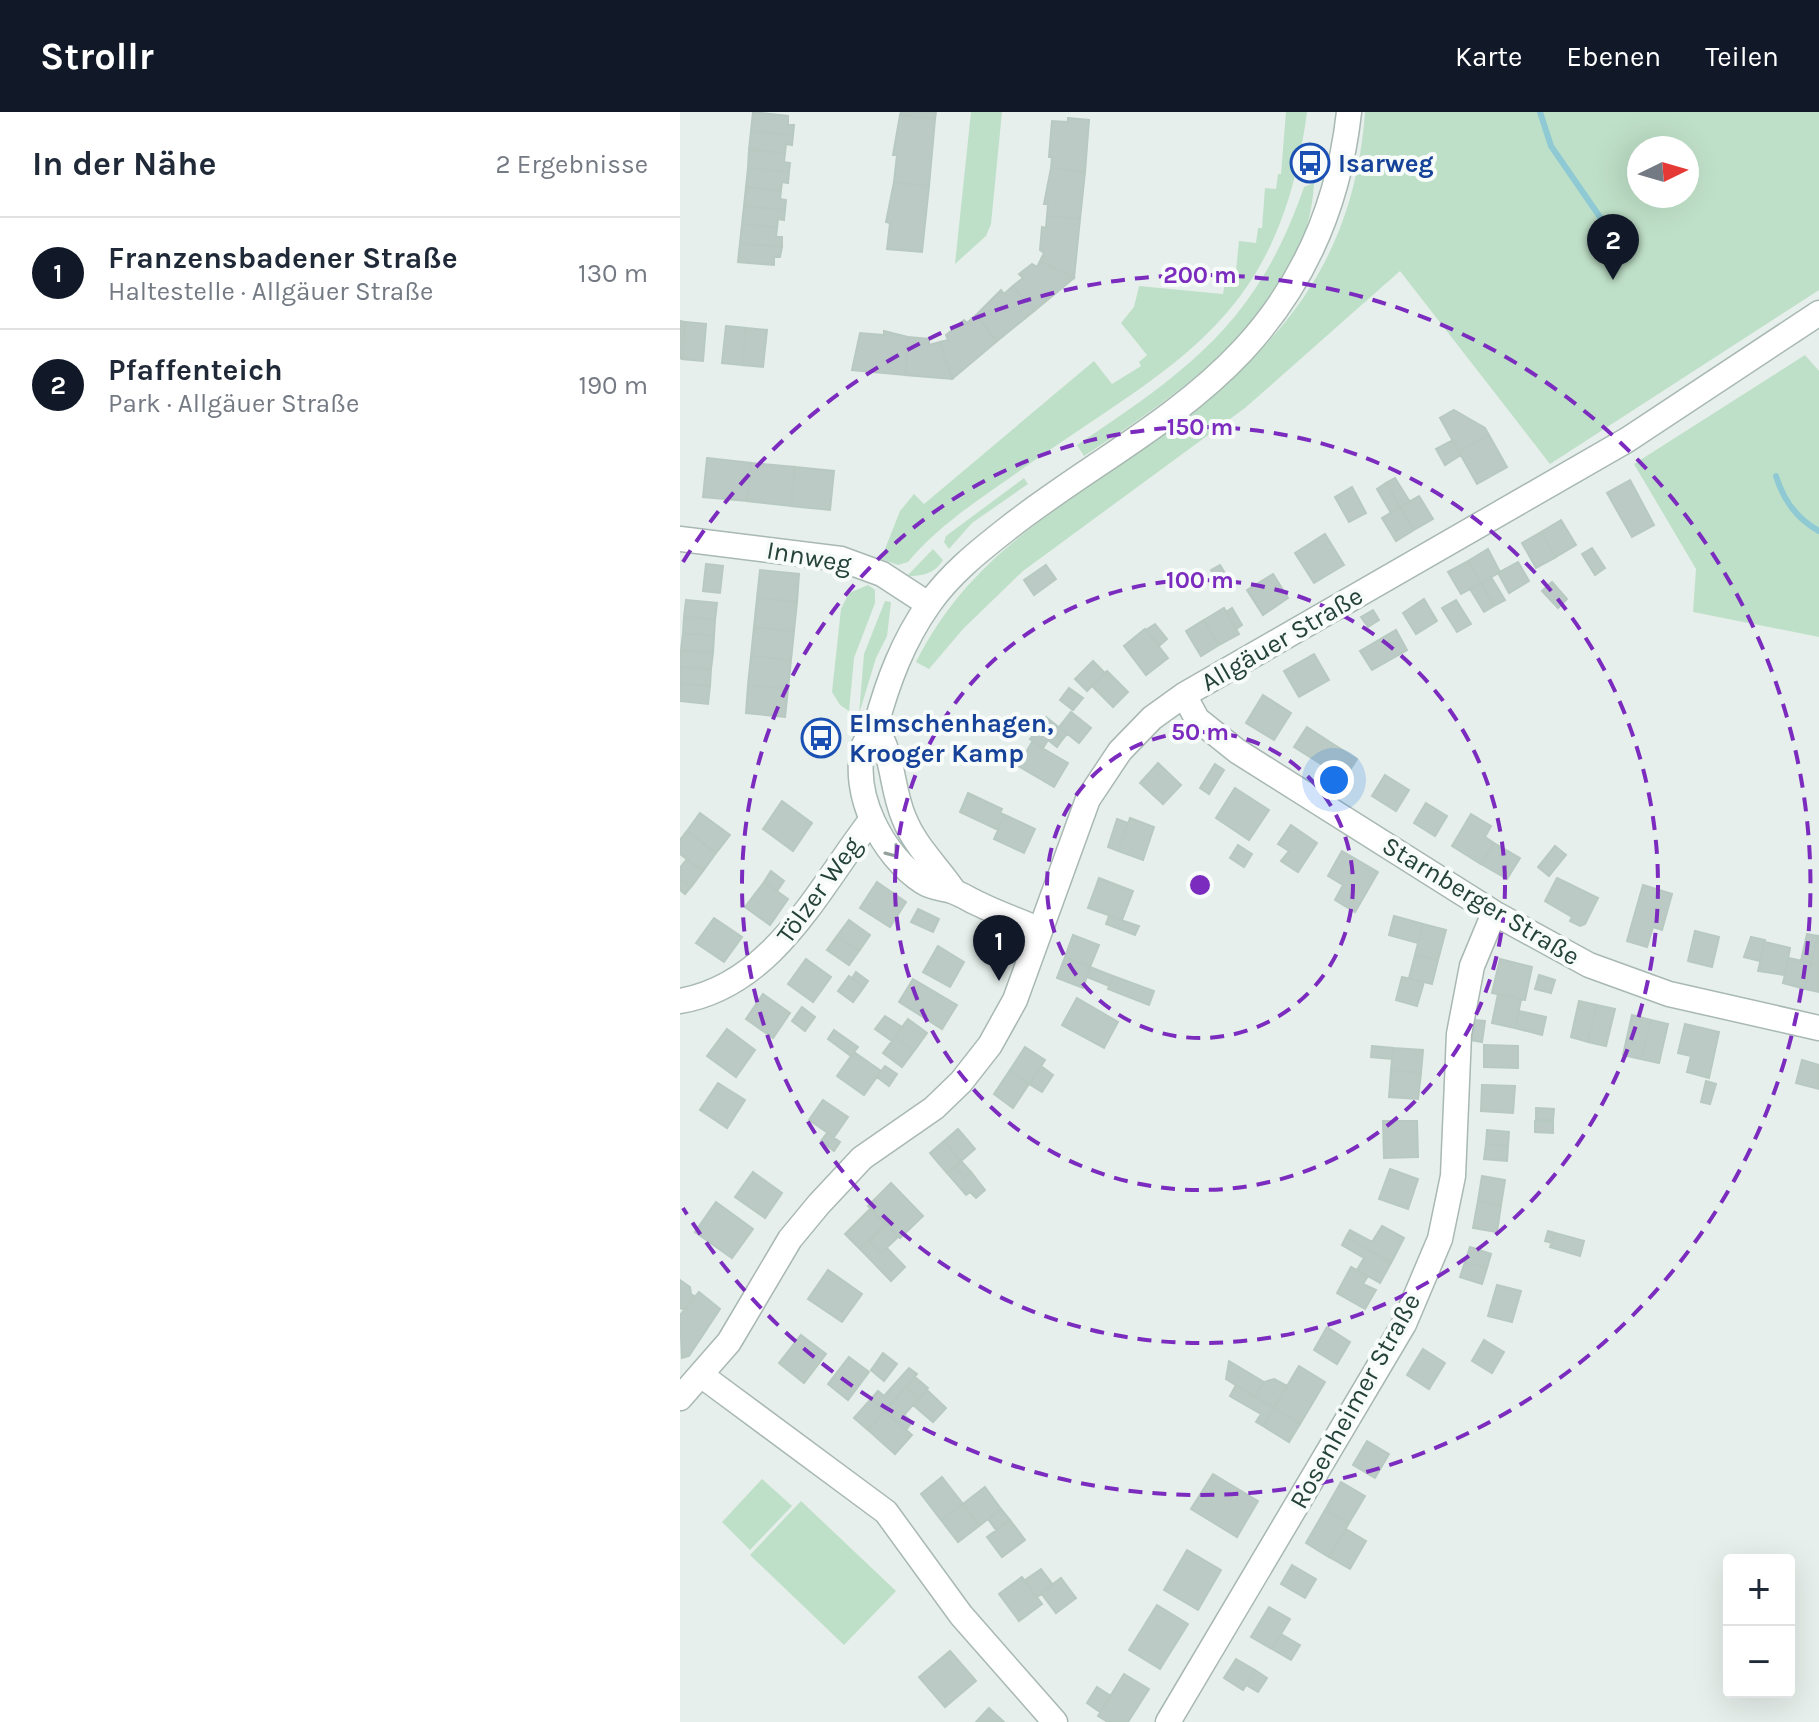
<!DOCTYPE html>
<html lang="de">
<head>
<meta charset="utf-8">
<style>
	:root { --surface:#fff; --page:#f6f6f7; --text:#1f2937; --muted:#747a83; --line:#e0e1e3; --accent:#111827 }
	body { margin:0; font-family:Karla,sans-serif; background:var(--page); color:var(--text) }
	.controls { position:absolute; right:24px; bottom:24px; display:grid; overflow:hidden; border-radius:8px; box-shadow:0 8px 32px #0002 }
	.controls button { width:72px; height:72px; display:grid; place-items:center; padding:0; border:0; border-bottom:2px solid var(--line); background:var(--surface); color:var(--text); font:40px sans-serif }
	.compass { position:absolute; left:947px; top:24px; width:72px; height:72px; border-radius:50%; background:var(--surface); box-shadow:0 8px 32px #0002; rotate:85deg }
	.you { position:absolute; left:654px; top:668px; width:28px; height:28px; margin:-20px; border:6px solid #fff; border-radius:50%; background:#1a73e8; box-shadow:0 0 0 12px #1a73e833 }
	.badge { display:grid; place-items:center; width:52px; height:52px; border-radius:50%; background:var(--accent); color:#fff; font-size:26px; font-weight:700 }
	.pin { position:absolute; translate:-50% -66px; filter:drop-shadow(0 2px 4px #0008) }
	.pin::after { content:''; position:absolute; top:42px; width:28px; height:24px; background:inherit; clip-path:polygon(0 0,100% 0,50% 100%) }
	.list { margin:0; padding:0; list-style:none }
	h2 { display:flex; justify-content:space-between; align-items:center; height:104px; margin:0; padding:0 32px; font-size:34px }
	h2 small { font-size:26px; font-weight:400; color:var(--muted) }
	.list li { display:grid; grid-template-columns:52px 1fr auto; gap:24px; align-items:center; box-sizing:border-box; height:112px; padding:0 32px; border-top:2px solid var(--line) }
	.list b { display:block; font-size:30px; white-space:nowrap }
	.list p { margin:0; font-size:26px; white-space:nowrap; color:var(--muted) }
	.list em { font-size:26px; font-style:normal; color:var(--muted) }
	.map { position:relative; flex:none; width:1139px; height:1610px; overflow:hidden }
	header { display:flex; align-items:center; gap:48px; box-sizing:border-box; height:112px; padding:0 40px; background:var(--accent); color:#fff }
	header strong { font-size:38px }
	nav { display:flex; gap:44px; margin-inline-start:auto; font-size:28px }
	main { display:flex }
	aside { flex:1; background:var(--surface) }
	.map>svg:first-child { display:block }
	.green { fill:#bfe0c8; fill-rule:evenodd }
	.lines { fill:none; stroke-linecap:round; stroke-linejoin:round }
	.stream { stroke:#8ec9d4; stroke-width:6 }
	.building { fill:#bbcac4; stroke:#b8c9c2; stroke-width:2 }
	.minor-casing { stroke:#a8b8b2; stroke-width:27 }
	.minor { stroke:#fff; stroke-width:24 }
	.oneway { stroke:#92a09c }
	.ring { fill:none; stroke:#7b2cbf; stroke-width:4; stroke-dasharray:14 10 }
	.labels { text-anchor:middle; dominant-baseline:central; stroke-width:8; stroke-linejoin:round; paint-order:stroke }
	.transit-label { font-size:26px; font-weight:bold; fill:#164399; stroke:#f7fbf9; text-anchor:start }
	.street-label { font-size:26px; fill:#24423a; stroke:#f7fbf9 }
	.centre { fill:#7b2cbf; stroke:#f7fbf9; stroke-width:4 }
	.ring-label { font-size:24px; text-anchor:middle; font-weight:bold; fill:#7b2cbf; stroke:#f7fbf9; stroke-width:8; stroke-linejoin:round; paint-order:stroke }
</style>
</head>
<body>
<header>
<strong>Strollr</strong>
<nav><a>Karte</a><a>Ebenen</a><a>Teilen</a></nav>
</header>
<main>
<aside>
<h2>In der Nähe<small>2 Ergebnisse</small></h2>
<ul class="list">
<li><span class="badge">1</span><div><b>Franzensbadener Straße</b><p>Haltestelle · Allgäuer Straße</p></div><em>130 m</em></li>
<li><span class="badge">2</span><div><b>Pfaffenteich</b><p>Park · Allgäuer Straße</p></div><em>190 m</em></li>
</ul>
</aside>
<div class="map">
<svg width="1139" height="1610" viewBox="0 0 1139 1610">
	<rect width="100%" height="100%" fill="#e6efeb"/>
	<!-- green -->
	<path class="green" d="M291 0H322L311 112 306 124 275 152Z
		M606 0H627C598 217 490 251 331 365 295 390 256 416 228 450L218 453 201 447 220 399 234 382 244 392 414 249 432 272 461 254 459 250 467 243 441 211 454 195 459 174 543 182 545 169H555L559 129 576 131 578 116H582L585 76 596 77 598 62H601Z
		M685 0H1139V178L870 352 720 159 565 296 343 459 283 517 249 557 236 550C278 467 338 423 413 371 557 270 671 190 685 0ZM959 36H1007V84H959Z
		M634 71C628 197 498 283 404 344L397 333C510 257 578 209 624 75Z
		M1125 243 1139 259V525L1013 500 1016 457 954 352Z
		M344 366 348 372 292 411 269 437 264 430 266 424Z
		M253 437 263 448C254 462 243 464 227 464Z
		M188 473 195 478V491L174 546 169 599 160 593 152 580 161 497 169 481Z
		M205 489 211 490 207 524 196 546 179 602 184 542Z
		M82 1367 112 1394 70 1438 42 1410Z
		M121 1389 216 1479 164 1533 70 1443Z"/>
	<g class="lines">
		<!-- stream -->
		<path class="stream" d="M860 0 871 34 922 108
			M1096 364C1103 387 1117 407 1139 419"/>
	</g>
	<!-- building -->
	<path class="building" d="M73 0 108 4V13H114L113 23 71 19Z
		M221 0H256L255 7 220 3Z
		M220 3 255 7 249 74 214 70 217 43H213Z
		M388 6 409 8 405 60 371 56 372 45H369L372 9 388 10Z
		M71 19 113 23 112 33 106 32 105 41 69 37Z
		M69 38 105 41 104 50 110 51 109 60 68 56Z
		M68 56 109 60 108 71 102 70 101 78 66 75Z
		M371 56 405 60 400 107 367 104 368 92H364Z
		M214 70 249 74 242 140 207 137 210 111 206 110Z
		M66 75 101 79 100 87 106 88 105 98 64 94Z
		M64 94 105 98 104 108 98 107 97 116 62 112Z
		M367 104 400 107 394 166 360 149 364 141 360 138 362 115 366 116Z
		M62 112 97 116 96 125H102V135L60 131Z
		M60 131 102 135 100 145H94V153L58 150Z
		M360 149 394 166 354 199 333 174 343 166 339 162 352 152 357 155Z
		M333 174 354 199 317 229 296 203 321 178 324 182Z
		M296 203 317 229 272 267 260 230 268 228 266 223 284 208 287 211Z
		M0 209 5 210 2 247 0 246Z
		M5 210 26 212 23 249 2 247Z
		M46 214 66 216 62 253 42 251Z
		M66 216 87 218 83 255 62 253Z
		M204 219 228 225 225 263 172 258 180 221 204 223Z
		M228 225 249 227V233L260 230 272 267 225 263Z
		M774 298 805 316 809 323 779 340 760 306Z
		M809 323 827 355 797 372 779 340Z
		M773 328 781 343 765 353 756 337Z
		M27 346 71 351 67 389 23 385Z
		M71 351 115 355 111 394 67 389Z
		M115 355 154 359 150 398 111 394Z
		M715 366 730 390 720 395 706 371Z
		M950 368 974 413 952 425 927 381Z
		M706 371 720 395 711 401 697 377Z
		M672 375 686 401 669 410 655 385Z
		M739 384 753 407 734 418 720 395Z
		M720 395 734 418 716 429 702 406Z
		M881 408 896 433 876 445 861 420Z
		M861 420 876 445 856 456 842 431Z
		M645 422 664 453 634 471 615 441Z
		M912 436 925 456 915 463 902 442Z
		M808 437 820 460 801 471 788 449Z
		M788 449 801 471 781 482 768 460Z
		M838 450 849 469 829 481 818 461Z
		M26 452 43 454 40 481 23 479Z
		M366 453 376 467 354 483 344 468Z
		M540 453 552 473 543 478 531 458Z
		M80 458 119 462 117 490 77 486Z
		M593 462 608 486 583 503 567 478Z
		M811 465 825 488 814 494 801 471Z
		M872 470 887 487 878 496 862 479Z
		M801 471 814 494 804 500 790 477Z
		M77 486 117 490 114 519 74 515Z
		M744 487 757 509 736 522 723 501Z
		M6 488 37 491 35 508 4 505Z
		M776 488 791 512 777 520 762 496Z
		M544 496 559 522 539 533 524 508Z
		M552 496 562 513 556 517 546 500Z
		M693 498 699 508 688 515 681 505Z
		M4 505 35 508 34 524 3 521Z
		M524 508 539 533 521 544 506 519Z
		M475 512 487 527 479 534 466 518Z
		M74 515 114 519 111 548 71 544Z
		M465 517 488 546 466 563 444 534Z
		M716 518 727 538 692 558 680 539Z
		M3 521 34 524 33 541 1 538Z
		M1 538 33 541 31 557 0 555Z
		M634 542 649 568 619 585 604 559Z
		M71 544 111 548 108 577 68 573Z
		M413 549 425 561 407 579 395 567Z
		M0 555 31 557 30 574 0 572Z
		M427 559 448 580 433 595 412 574Z
		M0 572 30 574 28 592 0 589Z
		M68 573 108 577 105 605 66 601Z
		M389 576 403 586 393 598 380 588Z
		M583 583 611 601 594 628 566 611Z
		M391 600 411 616 399 631 379 615Z
		M366 605 387 622 383 627 361 612Z
		M361 613 382 628 377 635 368 628 363 636 350 627Z
		M627 615 653 632 641 652 614 635Z
		M352 630 388 651 374 675 338 654Z
		M653 632 677 647 664 667 641 652Z
		M478 651 501 673 483 692 460 671Z
		M535 652 544 658 529 682 520 676Z
		M705 663 729 678 716 699 692 684Z
		M555 676 589 698 569 728 536 706Z
		M288 681 322 697 320 701 325 703 318 718 280 700Z
		M102 689 132 711 113 739 83 717Z
		M746 691 767 704 755 724 734 711Z
		M20 701 50 723 36 741 7 719Z
		M791 702 811 714 805 725 814 731 801 752 772 734Z
		M325 703 355 717 344 741 314 727Z
		M450 706 474 715 463 748 438 739Z
		M437 707 448 711 438 739 428 735Z
		M611 713 637 731 618 760 601 749 609 739 598 732Z
		M7 719 36 741 23 759 0 742V728Z
		M814 731 840 746 827 767 801 752Z
		M558 733 572 742 564 755 550 746Z
		M875 734 886 743 869 764 858 755Z
		M662 739 698 760 675 800 655 788 663 773 648 764Z
		M7 747 23 759 11 775 0 767V756Z
		M91 759 104 769 97 779 84 770Z
		M419 766 453 779 442 808 408 796Z
		M877 766 918 786 905 812 900 814 890 809 892 805 865 789Z
		M0 767 11 775 5 782 0 778Z
		M84 770 108 787 90 813 65 795Z
		M197 770 226 790 210 815 180 796Z
		M963 773 992 782 982 818 973 815 967 835 947 829Z
		M238 797 259 807 253 820 231 810Z
		M429 804 459 814 455 823 426 812Z
		M714 804 743 812 738 831 709 823Z
		M34 806 62 825 44 850 16 831Z
		M169 808 190 823 179 839 157 824Z
		M743 812 766 818 758 848 735 843Z
		M1015 819 1039 825 1032 855 1008 849Z
		M1127 822 1138 824 1131 851 1121 849Z
		M393 823 419 833 410 855 385 845Z
		M157 824 179 839 169 853 147 838Z
		M1138 824 1139 825V853L1131 851Z
		M1071 825 1085 828 1080 849 1064 845Z
		M1085 830 1110 836 1105 863 1078 859Z
		M258 834 284 850 270 875 243 860Z
		M735 843 758 848 752 872 729 866Z
		M385 845 410 855 403 876 377 866Z
		M1109 846 1131 851 1125 877 1103 871Z
		M126 847 151 865 133 890 108 872Z
		M820 847 852 855 845 888 812 881Z
		M1131 851 1139 853V880L1125 877Z
		M410 855 433 864 429 874 407 865Z
		M176 860 188 869 184 875 172 866Z
		M859 863 875 868 871 881 855 877Z
		M169 864 184 875 173 890 158 879Z
		M433 864 474 879 469 893 428 877Z
		M722 865 744 870 737 894 716 888Z
		M233 867 277 893 262 917 219 890Z
		M83 882 110 901 93 926 66 907Z
		M818 882 841 888 835 916 812 911Z
		M397 886 438 910 424 936 382 913Z
		M899 889 917 893 908 930 891 925Z
		M917 893 935 897 926 934 908 930Z
		M122 895 135 905 125 919 112 909Z
		M839 899 866 905 862 923 835 916Z
		M952 903 971 908 961 947 943 943Z
		M205 904 222 915 212 929 195 917Z
		M228 907 247 921 234 939 215 925Z
		M793 908 805 909 802 930 790 928Z
		M971 908 988 912 979 951 961 947Z
		M1005 912 1039 920 1029 966 1007 960 1011 944 998 941Z
		M47 917 75 938 56 965 27 944Z
		M154 918 178 935 171 944 148 927Z
		M215 925 234 939 222 955 203 941Z
		M804 933 838 934V956L804 955Z
		M692 934 713 936 712 947 691 945Z
		M345 935 365 948 349 972 330 958Z
		M713 936 743 938 741 961 711 958Z
		M174 940 201 959 184 983 157 964Z
		M1122 948 1139 953V977L1116 971Z
		M205 954 217 962 209 974 197 965Z
		M361 954 373 963 362 980 349 972Z
		M330 958 349 972 333 996 314 982Z
		M711 958 741 961 738 987 709 985Z
		M1026 969 1036 972 1030 992 1021 990Z
		M38 971 65 988 47 1016 20 998Z
		M802 973 835 974 833 1001 801 999Z
		M143 988 168 1005 154 1025 129 1008Z
		M856 996 874 997 873 1008 856 1007Z
		M703 1009H737L738 1045 704 1046Z
		M855 1009 873 1010V1021L855 1020Z
		M278 1017 295 1037 281 1049 264 1029Z
		M807 1018 829 1020 828 1034 806 1032Z
		M147 1021 160 1030 154 1039 141 1029Z
		M264 1029 281 1049 267 1061 250 1041Z
		M806 1032 828 1034 827 1049 804 1047Z
		M281 1049 291 1060 285 1066 275 1055Z
		M275 1055 285 1066 291 1060 305 1078 296 1086 290 1080 286 1083 267 1061Z
		M710 1057 738 1067 728 1097 699 1087Z
		M73 1060 102 1081 85 1106 55 1085Z
		M802 1064 825 1068 821 1093 798 1089Z
		M211 1071 243 1104 220 1126 188 1094Z
		M798 1089 821 1093 817 1120 793 1116Z
		M36 1090 73 1117 52 1146 15 1120Z
		M191 1096 206 1112 180 1137 165 1122Z
		M206 1112 218 1125 201 1141 189 1129Z
		M702 1114 724 1126 711 1151 666 1125 670 1118 692 1130Z
		M868 1119 875 1121 872 1131 865 1129Z
		M875 1121 904 1129 900 1144 870 1135Z
		M666 1125 711 1151 700 1171 677 1158 684 1146 662 1133Z
		M189 1129 201 1141 207 1136 225 1155 211 1169 180 1137Z
		M790 1135 811 1142 807 1156 785 1150Z
		M785 1150 807 1156 802 1172 780 1165Z
		M671 1155 688 1164 683 1172 696 1178 685 1197 657 1181Z
		M148 1158 182 1182 162 1210 128 1187Z
		M0 1168 10 1175 11 1182 16 1185 4 1198 0 1196Z
		M817 1173 841 1179 832 1210 808 1204Z
		M19 1180 40 1197 9 1244 2 1246 0 1203Z
		M647 1215 670 1230 657 1252 634 1238Z
		M121 1223 146 1242 124 1271 99 1251Z
		M804 1228 824 1240 812 1261 792 1249Z
		M743 1237 765 1251 749 1277 727 1263Z
		M203 1241 217 1252 204 1269 191 1258Z
		M169 1245 189 1260 168 1288 148 1272Z
		M549 1249 584 1270 575 1285 546 1267Z
		M619 1254 645 1270 620 1312 594 1296Z
		M229 1256 237 1262 205 1299 191 1287 198 1279 204 1284Z
		M235 1265 248 1276 238 1287 226 1275Z
		M594 1267 607 1274 594 1296 575 1285 584 1270Z
		M556 1273 594 1296 583 1314 576 1310 581 1302 550 1284Z
		M226 1275 238 1287 224 1303 232 1310 226 1318 205 1299Z
		M247 1278 266 1296 253 1310 233 1293Z
		M191 1287 205 1299 188 1318 174 1306Z
		M594 1296 620 1312 609 1330 583 1314Z
		M205 1299 232 1323 215 1342 188 1318Z
		M687 1329 709 1342 695 1366 673 1353Z
		M533 1362 578 1389 557 1425 511 1397Z
		M262 1365 283 1392 261 1408 241 1382Z
		M661 1370 685 1384 669 1411 645 1398Z
		M305 1375 321 1397 299 1414 283 1392Z
		M283 1392 299 1414 278 1430 261 1408Z
		M321 1397 330 1408 316 1418 308 1407Z
		M645 1398 669 1411 649 1445 626 1431Z
		M330 1408 345 1428 322 1445 307 1425Z
		M666 1417 686 1429 670 1457 649 1445Z
		M507 1438 541 1458 518 1498 484 1478Z
		M612 1453 636 1467 625 1486 601 1472Z
		M361 1457 373 1473 357 1485 345 1468Z
		M342 1465 362 1492 339 1509 319 1482Z
		M381 1466 396 1486 376 1501 361 1481Z
		M477 1493 508 1512 480 1557 449 1538Z
		M589 1495 610 1507 592 1537 571 1525Z
		M601 1522 620 1533 611 1548 592 1537Z
		M270 1539 296 1569 265 1595 239 1565Z
		M556 1547 575 1558 563 1578 544 1566Z
		M575 1558 587 1566 578 1580 566 1573Z
		M444 1562 469 1577 448 1610H428L418 1604Z
		M417 1575 431 1584 420 1600 407 1591Z
		M309 1596 324 1610H296Z"/>
	<g class="lines">
		<!-- minor casing -->
		<g class="minor-casing">
			<path id="minor" d="M0 427 161 447 202 462 248 492
				M504 583 517 607 557 639 814 801 909 853 989 882 1139 916
				M196 617C214 643 211 676 224 706 235 734 257 754 274 779
				M360 818C340 809 319 802 299 792 290 788 281 782 272 779 262 776 252 776 243 770 203 744 170 682 184 633 187 626 194 620 196 613 208 569 223 529 249 492 270 462 299 439 327 417 404 356 495 311 563 238 625 171 659 91 669 0
				M0 889C94 873 139 775 192 707
				M21 1263 206 1400 281 1503 375 1610
				M0 1286 49 1230 110 1127 139 1092 182 1046 254 996 281 970 310 933 335 888 408 687 440 639 472 606 504 583 947 328 1139 201
				M488 1610 724 1212 760 1127 773 1064 779 922 792 854 814 801"/>
		</g>
		<!-- minor -->
		<use href="#minor" class="minor"/>
	</g>
	<!-- one-way arrows -->
	<defs><path id="oneway-chevron" d="M-2-3.5L2.5 0L-2 3.5" fill="none" stroke-width="1.6" stroke-linecap="round" stroke-linejoin="round" transform="scale(2)"/></defs>
	<use class="oneway" href="#oneway-chevron" transform="translate(213 740) rotate(52)"/>
	<!-- distance rings -->
	<g class="ring">
		<circle cx="520" cy="773" r="153"/>
		<circle cx="520" cy="773" r="305"/>
		<circle cx="520" cy="773" r="458"/>
		<path d="M3 450A610 610 0 1 1 3 1096"/>
	</g>
	<!-- icons -->
	<defs>
		<g id="bus-ring" transform="scale(2)"><circle r="9.5" fill="#f7fbf9" stroke="#1a4fb4" stroke-width="1.5"/><path d="M-5-6H5V4H4V6H2V4H-2V6H-4V4H-5ZM-3.5-4V0h7V-4ZM-3.5 1.2v1.5H-2V1.2ZM2 1.2v1.5H3.5V1.2Z" fill="#1a4fb4"/></g>
	</defs>
	<g fill-rule="evenodd">
		<use href="#bus-ring" x="630" y="51"/>
		<use href="#bus-ring" x="141" y="626"/>
	</g>
	<g class="labels">
		<!-- transit labels -->
		<g class="transit-label">
			<text x="658" y="51">Isarweg</text>
			<text x="169" y="611">Elmschenhagen,<tspan x="169" dy="30">Krooger Kamp</tspan></text>
		</g>
		<!-- street labels -->
		<g class="street-label">
			<text transform="translate(129 445) rotate(10)">Innweg</text>
			<text transform="translate(602 527) rotate(-30)">Allgäuer Straße</text>
			<text transform="translate(139 778) rotate(-54)">Tölzer Weg</text>
			<text transform="translate(801 789) rotate(31)">Starnberger Straße</text>
			<text transform="translate(675 1289) rotate(-61)">Rosenheimer Straße</text>
		</g>
	</g>
	<circle cx="520" cy="773" r="12" class="centre"/>
	<g class="ring-label">
		<text x="520" y="171">200 m</text>
		<text x="520" y="323">150 m</text>
		<text x="520" y="476">100 m</text>
		<text x="520" y="628">50 m</text>
	</g>
</svg>
<div class="controls">
<button>+</button>
<button>−</button>
</div>
<svg class="compass" viewBox="-18 -18 36 36"><path d="M0-13l5 13h-10z" fill="#e53935"/><path d="M0 13l5-13h-10z" fill="#747a83"/></svg>
<div class="you"></div>
<div class="pin badge" style="left:319px;top:869px">1</div>
<div class="pin badge" style="left:933px;top:168px">2</div>
</div>
</main>
</body>
</html>
